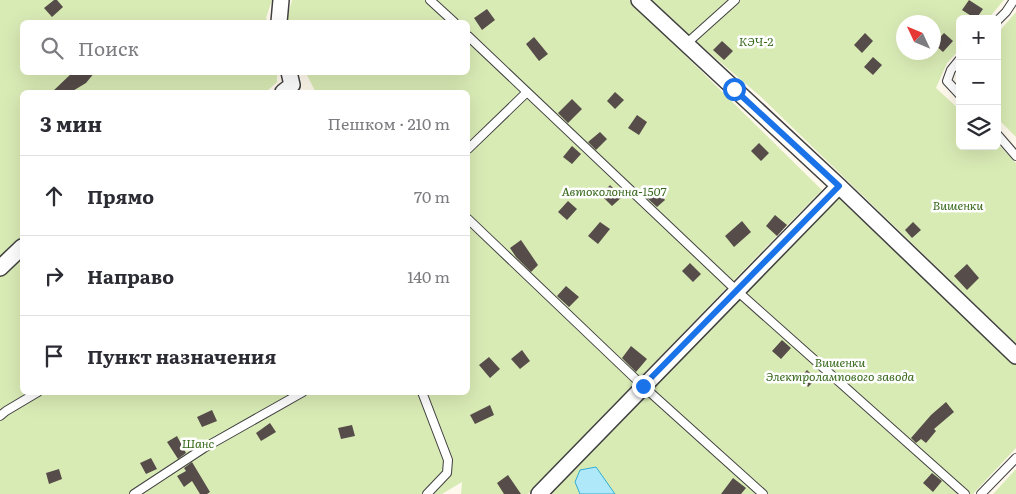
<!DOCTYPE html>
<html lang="ru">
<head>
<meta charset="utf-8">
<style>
	:root { --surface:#fff; --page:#f2f2f3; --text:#2b2b33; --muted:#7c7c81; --line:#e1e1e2 }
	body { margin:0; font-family:Literata,serif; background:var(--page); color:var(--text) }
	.controls { position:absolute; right:15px; top:15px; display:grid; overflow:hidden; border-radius:8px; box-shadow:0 5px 20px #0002 }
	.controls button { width:45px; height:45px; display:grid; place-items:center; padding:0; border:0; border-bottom:1px solid var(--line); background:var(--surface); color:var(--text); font:25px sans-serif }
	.compass { position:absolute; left:896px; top:15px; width:45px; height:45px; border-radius:50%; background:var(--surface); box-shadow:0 5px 20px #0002; rotate:314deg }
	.stop { position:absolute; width:15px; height:15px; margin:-11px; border:4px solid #1a73e8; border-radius:50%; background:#fff }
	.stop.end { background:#1a73e8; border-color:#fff; box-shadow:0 1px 5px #0008 }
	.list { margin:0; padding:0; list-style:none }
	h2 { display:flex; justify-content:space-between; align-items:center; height:65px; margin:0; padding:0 20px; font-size:21px }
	h2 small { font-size:16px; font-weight:400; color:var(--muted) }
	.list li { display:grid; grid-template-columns:32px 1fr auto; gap:15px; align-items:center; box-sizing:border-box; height:80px; padding:0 20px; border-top:1px solid var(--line) }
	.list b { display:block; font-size:19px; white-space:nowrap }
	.list em { font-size:16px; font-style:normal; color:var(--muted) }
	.icon { flex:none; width:28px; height:28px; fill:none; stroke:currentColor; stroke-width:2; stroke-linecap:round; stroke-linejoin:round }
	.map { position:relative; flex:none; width:1016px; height:494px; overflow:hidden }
	.search { position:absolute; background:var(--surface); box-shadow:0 5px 20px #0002; left:20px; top:20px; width:450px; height:55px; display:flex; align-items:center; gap:12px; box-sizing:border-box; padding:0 18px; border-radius:8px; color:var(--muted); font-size:19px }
	.panel { position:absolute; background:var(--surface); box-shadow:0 5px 20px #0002; left:20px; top:90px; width:450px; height:305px; border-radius:8px }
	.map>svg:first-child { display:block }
	.green { fill:#d9ebb5; fill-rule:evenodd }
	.water { fill:#afe9f9; stroke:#32acd3 }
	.building { fill:#564c49 }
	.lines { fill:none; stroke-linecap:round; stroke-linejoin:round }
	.service-casing { stroke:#404040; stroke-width:10 }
	.minor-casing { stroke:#404040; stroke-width:18 }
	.service { stroke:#fff; stroke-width:8 }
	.minor { stroke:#fff; stroke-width:15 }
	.route { stroke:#1a73e8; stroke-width:6 }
	.labels { text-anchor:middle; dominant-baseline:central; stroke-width:5; stroke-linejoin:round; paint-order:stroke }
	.park-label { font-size:12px; font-style:italic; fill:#36681a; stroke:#fff }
</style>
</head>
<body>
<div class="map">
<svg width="1016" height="494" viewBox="0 0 1016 494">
	<rect width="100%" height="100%" fill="#fff9ed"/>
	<!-- green -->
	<path class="green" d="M0 0H272L266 18 268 22H22V72H277V82L266 92H22V240L0 258Z
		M292 0H629L822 190C723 290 626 393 528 494H461L462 482 442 494H0V275L22 257V392H468V92H312L315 91 306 73 468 72V22H286Z
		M652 0H1004L988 19H960V49L947 63 936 88 960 110V146H997V143L1016 163V344L760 96 700 45ZM904 22H934V52H904Z
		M1016 12V137L997 118V34Z
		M836 195 1016 362V448L973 494H544Z
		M1016 469V494H993Z"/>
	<!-- water -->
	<path class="water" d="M596 467 615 494H580L575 482 580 470Z"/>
	<!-- building -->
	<path class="building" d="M54 0H57L63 7 52 17 44 8Z
		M969 0 983 9 976 19 962 10Z
		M487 9 495 20 482 30 474 18Z
		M865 33 873 41 862 53 854 45Z
		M944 33 953 41 943 52 934 44Z
		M534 37 548 54 539 61 526 44Z
		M722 41 733 51 724 60 713 50Z
		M873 57 882 65 873 75 864 67Z
		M73 72H95L86 83 71 92H52Z
		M615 92 624 100 615 109 607 101Z
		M572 99 582 109 568 123 558 113Z
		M637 115 647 122 639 135 628 128Z
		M600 132 607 139 596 150 588 142Z
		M759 143 769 153 761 161 751 151Z
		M572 146 581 154 572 164 563 157Z
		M610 185 622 197 612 206 601 195Z
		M657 190 665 200 657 207 647 198Z
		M568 201 577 209 567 220 558 212Z
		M775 215 787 225 777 236 766 226Z
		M742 221 751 232 734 247 725 236Z
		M600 222 610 229 598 244 588 236Z
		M913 222 921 230 912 238 905 230Z
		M521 240 538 265 531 272 516 257 510 248Z
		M690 263 701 274 693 282 682 271Z
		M967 264 979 278 967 290 954 276Z
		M566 286 579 297 569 307 557 296Z
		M782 340 791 348 781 359 772 351Z
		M631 346 647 359 636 372 622 358Z
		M522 350 530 361 520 369 511 359Z
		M489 357 500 369 490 378 479 365Z
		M807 370 816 379 808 387 800 378Z
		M946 402 954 412 934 429 936 431 926 443 921 439 916 443 911 438 931 415Z
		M490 405 494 415 475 424 470 415Z
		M212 410 217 421 202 427 197 417Z
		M270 423 276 432 261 441 256 433Z
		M352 425 355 436 341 439 338 428Z
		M177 436 186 453 178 459 167 442Z
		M151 458 157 469 146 474 140 463Z
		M192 462 210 492 207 494H200L192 481 184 487 177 476 186 471 184 468Z
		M59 469 62 479 49 484 46 473Z
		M932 473 942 481 933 492 923 483Z
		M508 475 521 494H504L497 483Z
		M733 478 746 488 741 494H721Z"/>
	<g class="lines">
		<!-- service casing -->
		<g class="service-casing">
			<path id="service" d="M430 0 454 22
				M997 21 1006 12 1014 0
				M468 36 736 290 965 494
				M686 44 735 0
				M960 59 951 70 947 81 960 95
				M997 134 1016 156
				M468 149 526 93
				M468 219 643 386 763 494
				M422 392 448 460 447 473 427 494
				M0 416 6 411 38 392
				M134 494 204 448 303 392
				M981 494 1016 458"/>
		</g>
		<!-- minor casing -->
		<g class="minor-casing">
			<path id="minor" d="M639 0 839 186 1016 356
				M279 22 281 0
				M283 92 292 85 289 72
				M0 268 22 247
				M539 494 839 186"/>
		</g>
		<!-- service -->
		<use href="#service" class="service"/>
		<!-- minor -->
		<use href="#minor" class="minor"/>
	</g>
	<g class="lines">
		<!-- route -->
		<path class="route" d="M643 386 839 186 734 89"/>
	</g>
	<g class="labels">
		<!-- park labels -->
		<g class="park-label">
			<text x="756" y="41">КЭЧ-2</text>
			<text x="614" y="191">Автоколонна-1507</text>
			<text x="958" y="205">Вишенки</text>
			<text x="840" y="362">Вишенки<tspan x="840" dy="14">Электролампового завода</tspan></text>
			<text x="198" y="443">Шанс</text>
		</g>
	</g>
</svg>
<div class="controls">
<button>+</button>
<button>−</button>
<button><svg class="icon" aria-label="layers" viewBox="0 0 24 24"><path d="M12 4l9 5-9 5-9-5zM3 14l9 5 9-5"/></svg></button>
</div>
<svg class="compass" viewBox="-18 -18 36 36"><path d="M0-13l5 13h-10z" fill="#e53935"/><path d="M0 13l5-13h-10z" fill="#7c7c81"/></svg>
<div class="stop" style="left:734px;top:89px"></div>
<div class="stop end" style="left:643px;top:386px"></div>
<div class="search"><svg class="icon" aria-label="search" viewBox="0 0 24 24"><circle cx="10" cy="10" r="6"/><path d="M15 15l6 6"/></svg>Поиск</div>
<section class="panel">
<h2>3 мин<small>Пешком · 210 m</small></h2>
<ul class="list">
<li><svg class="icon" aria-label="ahead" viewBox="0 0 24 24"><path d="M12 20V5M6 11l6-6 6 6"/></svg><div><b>Прямо</b></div><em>70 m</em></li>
<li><svg class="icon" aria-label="right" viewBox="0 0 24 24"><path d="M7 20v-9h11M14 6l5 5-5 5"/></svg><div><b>Направо</b></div><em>140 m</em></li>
<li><svg class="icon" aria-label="arrive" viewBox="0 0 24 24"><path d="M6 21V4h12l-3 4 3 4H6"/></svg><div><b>Пункт назначения</b></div></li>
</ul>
</section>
</div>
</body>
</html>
